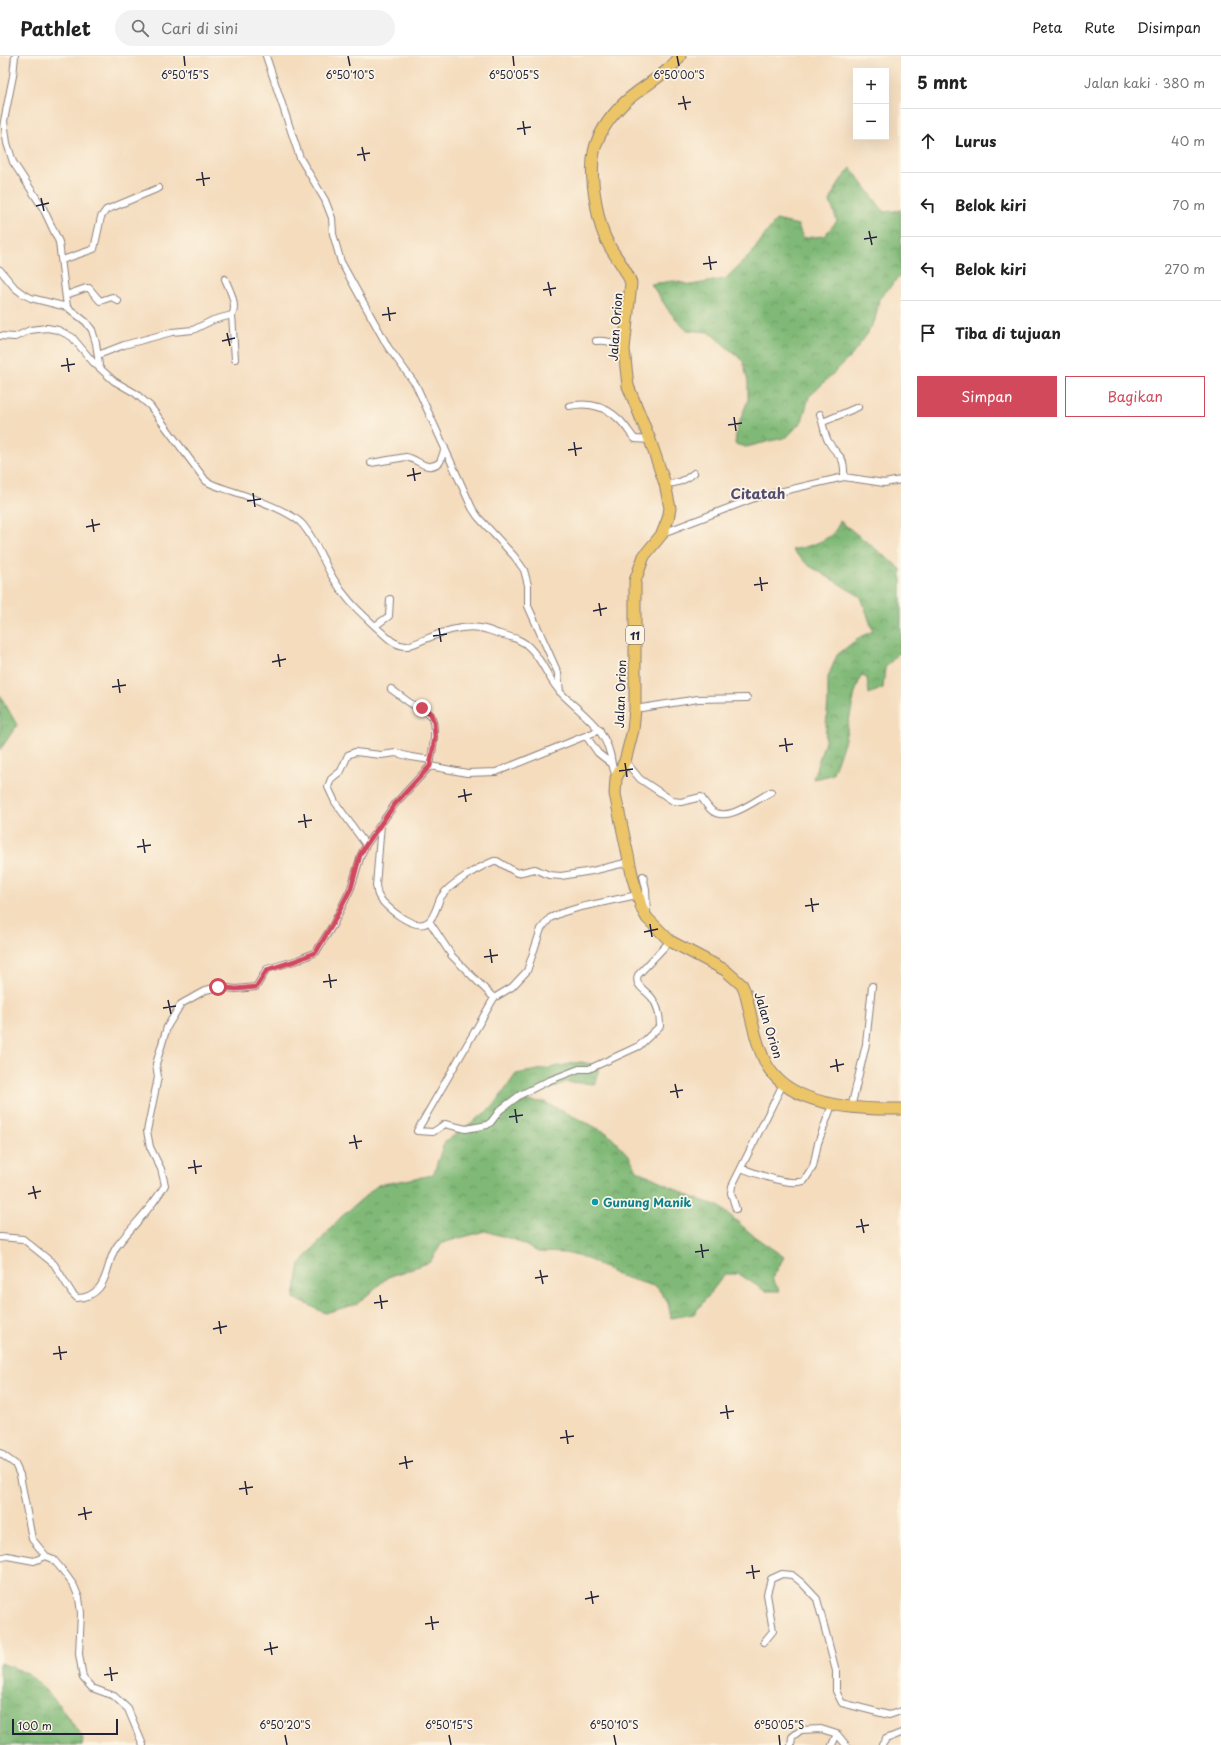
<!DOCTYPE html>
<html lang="id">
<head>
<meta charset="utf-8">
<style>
	:root { --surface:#fff; --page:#f2f2f2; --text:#222; --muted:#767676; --line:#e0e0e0; --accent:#d1495b }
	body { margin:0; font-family:"Playpen Sans",sans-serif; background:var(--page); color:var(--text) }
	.controls { position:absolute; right:12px; top:12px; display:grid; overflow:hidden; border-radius:0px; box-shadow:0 4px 16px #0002 }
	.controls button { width:36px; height:36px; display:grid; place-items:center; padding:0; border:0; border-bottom:1px solid var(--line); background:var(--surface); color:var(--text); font:20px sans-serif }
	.scale { position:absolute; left:12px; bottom:10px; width:106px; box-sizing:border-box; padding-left:4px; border:2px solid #22223b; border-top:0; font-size:11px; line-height:14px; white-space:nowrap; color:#22223b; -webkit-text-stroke:3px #fcf5e5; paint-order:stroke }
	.stop { position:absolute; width:12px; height:12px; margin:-9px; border:3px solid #d1495b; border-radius:50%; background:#fff }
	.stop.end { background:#d1495b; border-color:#fff; box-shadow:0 1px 4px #0008 }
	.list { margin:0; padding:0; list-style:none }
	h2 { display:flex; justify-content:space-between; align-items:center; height:52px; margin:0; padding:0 16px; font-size:17px }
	h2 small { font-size:13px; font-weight:400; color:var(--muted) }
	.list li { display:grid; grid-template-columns:26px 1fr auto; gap:12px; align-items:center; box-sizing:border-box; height:64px; padding:0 16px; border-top:1px solid var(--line) }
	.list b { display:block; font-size:15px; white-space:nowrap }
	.list em { font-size:13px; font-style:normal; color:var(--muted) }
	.actions { display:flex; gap:8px; padding:12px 16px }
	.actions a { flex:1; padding:9px 0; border:1px solid var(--accent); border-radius:0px; text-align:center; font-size:14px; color:var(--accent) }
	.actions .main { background:var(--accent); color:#fff }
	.icon { flex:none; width:22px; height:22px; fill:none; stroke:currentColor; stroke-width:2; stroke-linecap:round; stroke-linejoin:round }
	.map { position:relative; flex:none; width:901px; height:1689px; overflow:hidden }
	header { display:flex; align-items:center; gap:24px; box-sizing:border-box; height:56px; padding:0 20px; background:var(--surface); border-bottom:1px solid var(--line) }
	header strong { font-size:19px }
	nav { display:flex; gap:22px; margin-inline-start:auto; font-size:14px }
	.search { width:280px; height:36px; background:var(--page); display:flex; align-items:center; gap:10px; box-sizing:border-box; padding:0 14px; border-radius:22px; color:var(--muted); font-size:15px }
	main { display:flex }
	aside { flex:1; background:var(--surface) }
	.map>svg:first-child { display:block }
	.forest { fill:url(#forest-crowns); stroke:#516e59 }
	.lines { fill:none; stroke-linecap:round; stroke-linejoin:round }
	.minor-casing { stroke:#8b7f7c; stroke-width:8 }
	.trunk-casing { stroke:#8b7f7c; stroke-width:13 }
	.minor { stroke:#fff; stroke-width:6 }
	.trunk { stroke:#ecc569; stroke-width:11 }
	.route { stroke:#d1495b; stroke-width:5 }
	.ticks { fill:none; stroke:#22223b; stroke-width:1.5 }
	.culture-dot { fill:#0f9aa8; stroke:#fcf5e5; stroke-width:1.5 }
	.labels { text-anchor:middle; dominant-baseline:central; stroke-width:3.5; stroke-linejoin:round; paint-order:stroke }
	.shield { fill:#fcf5e5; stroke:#63616e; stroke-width:1 }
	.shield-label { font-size:11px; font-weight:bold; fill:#22223b }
	.street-label { font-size:12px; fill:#22223b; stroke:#fcf5e5 }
	.culture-label { font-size:12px; font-weight:bold; fill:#0d838f; stroke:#fcf5e5; text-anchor:start }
	.quarter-label { font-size:14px; font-weight:bold; fill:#544c71; stroke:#fcf5e5 }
	.ticks-label { font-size:10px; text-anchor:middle; fill:#22223b; stroke:#fcf5e5; stroke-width:3.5; stroke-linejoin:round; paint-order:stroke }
</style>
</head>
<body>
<header>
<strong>Pathlet</strong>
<div class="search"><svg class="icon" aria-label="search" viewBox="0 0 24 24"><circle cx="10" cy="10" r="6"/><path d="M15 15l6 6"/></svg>Cari di sini</div>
<nav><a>Peta</a><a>Rute</a><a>Disimpan</a></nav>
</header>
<main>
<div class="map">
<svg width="901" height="1689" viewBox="0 0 901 1689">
	<defs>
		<pattern id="forest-crowns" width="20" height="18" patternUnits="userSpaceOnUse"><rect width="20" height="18" fill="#80b977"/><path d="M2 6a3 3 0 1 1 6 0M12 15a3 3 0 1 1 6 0" fill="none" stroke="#689663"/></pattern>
	</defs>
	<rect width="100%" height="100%" fill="#fcf5e5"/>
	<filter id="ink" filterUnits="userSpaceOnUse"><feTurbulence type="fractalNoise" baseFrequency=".025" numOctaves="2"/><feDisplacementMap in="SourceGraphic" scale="8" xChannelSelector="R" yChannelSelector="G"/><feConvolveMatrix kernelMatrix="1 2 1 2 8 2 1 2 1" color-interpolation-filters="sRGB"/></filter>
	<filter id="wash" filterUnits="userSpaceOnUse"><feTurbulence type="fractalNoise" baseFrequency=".012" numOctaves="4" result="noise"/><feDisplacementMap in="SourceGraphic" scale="16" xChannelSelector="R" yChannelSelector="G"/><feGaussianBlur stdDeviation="0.9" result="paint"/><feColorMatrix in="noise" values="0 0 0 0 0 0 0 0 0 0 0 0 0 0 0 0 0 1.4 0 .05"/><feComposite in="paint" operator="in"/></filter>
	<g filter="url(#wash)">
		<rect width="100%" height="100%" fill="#f4dcbd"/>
		<!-- forest -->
		<path class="forest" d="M851 112 884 156 901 154V219L879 243 875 264 868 277 852 299 809 341 802 365 787 381 746 391 735 388 737 372 748 344V326L743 305 709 276 686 274 669 255 651 228 674 225 691 229 725 223 751 198 776 164 798 169 803 182 824 180 837 165 830 145 840 125Z
			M840 465 901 513V598L899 597 885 612 883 632 869 638 867 622 861 619 855 637 844 687 832 719 813 723 825 685 828 643V621L837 599 860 581 873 575 861 541 808 509 792 494C810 490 834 485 840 465Z
			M0 639 17 669 0 694Z
			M581 1006 599 1010 596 1028 566 1026 524 1045 544 1046 607 1077 629 1100 637 1114 694 1142 719 1150 755 1181 784 1201 772 1223 780 1235H765L739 1218H725L694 1258 671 1262 668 1247 657 1231 617 1219 590 1204 567 1197 538 1196 515 1184 485 1175 442 1187 430 1206 388 1221 357 1248 325 1257 294 1242 300 1208 340 1162 378 1129 433 1119 444 1087 493 1051 516 1018Z
			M0 1607 29 1618 56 1645 83 1682 82 1689H0Z"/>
	</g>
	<g filter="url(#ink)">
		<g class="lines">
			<!-- minor casing -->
			<g class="minor-casing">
				<path id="minor" d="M15 0 13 20 4 65 7 87 13 106 43 152 59 186 67 251
					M266 0 300 102 325 144 332 162 333 178 341 206 388 291 416 329 472 452 478 461 514 500 524 514 528 529V550L558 617 560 636
					M62 204 94 193 101 161 106 154 159 132
					M0 214 15 232 23 238 31 242 67 251 86 266 92 274 96 287 99 309
					M225 223C229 232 238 249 232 259
					M66 239 86 232H89L100 245 112 241 118 245
					M0 280 15 281 30 274 47 272 58 274 72 281 93 306 114 325 135 337 150 350 206 425C214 430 223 432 232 435 250 441 291 455 303 469 316 485 323 505 333 522 346 544 359 555 377 572 386 580 395 591 408 590 431 582 454 568 480 572 487 573 493 576 500 578 511 581 522 583 530 592 544 606 548 624 563 639 585 661 608 673 612 708
					M596 285C608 284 615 287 624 293
					M98 299 124 289 172 276 193 274 213 264 232 259 235 303
					M569 350C591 345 611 352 625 370 629 375 631 379 635 383L650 384
					M820 358C823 367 824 377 828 385 837 402 845 396 844 421
					M823 366 858 351
					M371 407 406 401C419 403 426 417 440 406L445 392
					M665 428C677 428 685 425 694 417
					M663 477 757 441 844 421 884 427 901 424
					M375 570 389 560 390 543
					M391 633 410 647 431 659C437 675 433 691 430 708
					M635 653 698 643 747 642
					M586 680 598 697 612 708 616 722
					M625 705 640 723 673 745 681 746 701 741C704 745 707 750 711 754 727 768 755 744 771 736
					M381 768 376 830C377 833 377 837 378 839 384 851 415 876 428 866 435 861 437 848 441 841 449 828 479 811 494 805H497L517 817 535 813 549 819 561 820 592 815 629 806
					M366 789 335 746 328 731 331 723 341 715 348 699 355 696 381 699 396 697 411 701 431 704
					M643 820 646 833 647 858
					M637 839 581 851 561 857 550 862 541 873 527 915 512 931 494 942 417 1075 433 1076 445 1068 466 1073 487 1069 491 1066 500 1054 520 1039 548 1025 579 1013H589L639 990 660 970C660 960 658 950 652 942 646 934 634 930 638 919L670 885
					M429 865 452 900 494 942
					M851 1052 866 988 872 930
					M741 1112C757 1118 788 1130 804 1125L813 1111 818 1087 832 1049
					M736 1153 731 1137 732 1130 783 1028
					M0 1181 23 1183 54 1208 72 1237 77 1242C86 1242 93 1239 99 1232 109 1220 108 1202 117 1190 133 1169 152 1152 165 1129L161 1113 150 1091 147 1075 158 1021 156 1008 167 971 181 948 206 934 218 931 236 933 256 931 267 913 298 904 316 896 333 869 351 832 361 799 366 789 395 748 430 710 467 717 496 716 600 674
					M0 1397 15 1408 20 1419 32 1483 46 1500 53 1503 64 1516 74 1530 79 1542 81 1557 79 1598 83 1622 92 1632 114 1640 128 1653 143 1689
					M0 1502 7 1500 34 1505 46 1500
					M764 1586 773 1575 767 1538 771 1523 782 1518 792 1519 802 1527 817 1543 836 1615V1635L842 1647 889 1659 901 1655
					M791 1689 792 1681 801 1674 821 1673 837 1678 846 1689
					M832 1689 837 1678
					M882 1689 886 1683 901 1677"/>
			</g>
			<!-- trunk casing -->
			<g class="trunk-casing">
				<path id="trunk" d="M680 0C668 19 638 32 622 49 591 81 588 105 596 147 598 161 602 178 610 191 617 203 627 214 631 227L624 293 628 330 650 384 665 428 670 452 668 463 662 478 644 500 635 525V653L633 674 625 705 616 722 615 738 633 823 642 853 647 862 670 885 725 914 742 929 745 936C751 958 754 981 763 1001 782 1050 857 1054 901 1053"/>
			</g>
			<!-- minor -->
			<use href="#minor" class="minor"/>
			<!-- trunk -->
			<use href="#trunk" class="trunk"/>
		</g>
	</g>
	<g class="lines" filter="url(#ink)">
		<!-- route -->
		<path class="route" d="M218 931 236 933 256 931 267 914 298 904 316 896 332 869 351 832 360 799 366 789 395 748 430 710 435 681 434 667 431 658 422 652"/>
	</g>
	<!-- ticks -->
	<path class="ticks" d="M184 0 185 10M348 0 350 10M513 0 514 10M677 0 679 10M683 40 686 54M678 48 691 46M523 65 525 79M517 73 531 71M362 91 365 105M357 99 370 97M202 116 204 130M196 124 210 122M41 142 44 155M36 150 49 147M869 175 872 189M864 183 877 181M709 200 711 214M703 208 717 206M548 226 551 240M543 234 556 232M388 251 390 265M382 259 396 257M227 277 230 290M222 285 235 282M67 302 69 316M61 310 75 308M734 361 736 375M728 369 742 367M574 386 576 400M568 394 582 392M413 412 415 425M407 420 421 417M253 437 255 451M247 445 261 443M92 463 94 476M86 471 100 468M760 521 762 535M754 529 768 527M599 547 601 560M593 555 607 552M439 572 441 586M433 580 447 578M278 598 280 611M272 606 286 603M118 623 120 637M112 631 126 629M785 682 787 696M779 690 793 688M625 707 627 721M619 715 633 713M464 733 466 746M458 741 472 738M304 758 306 772M298 766 312 764M143 783 145 797M137 791 151 789M811 842 813 856M805 850 819 848M650 868 652 881M644 876 658 873M490 893 492 907M484 901 498 899M329 918 331 932M323 926 337 924M168 944 171 958M163 952 176 950M836 1003 838 1016M830 1011 844 1008M675 1028 678 1042M670 1036 683 1034M515 1053 517 1067M509 1061 523 1059M354 1079 357 1093M349 1087 362 1085M194 1104 196 1118M188 1112 202 1110M33 1130 36 1143M28 1138 41 1135M861 1163 864 1177M856 1171 869 1169M701 1188 703 1202M695 1196 709 1194M540 1214 543 1228M535 1222 548 1220M380 1239 382 1253M374 1247 388 1245M219 1265 221 1278M213 1273 227 1270M59 1290 61 1304M53 1298 67 1296M726 1349 728 1363M720 1357 734 1355M566 1374 568 1388M560 1382 574 1380M405 1400 407 1413M399 1408 413 1405M245 1425 247 1439M239 1433 253 1431M84 1451 86 1464M78 1459 92 1456M752 1509 754 1523M746 1517 760 1515M591 1535 593 1548M585 1543 599 1540M431 1560 433 1574M425 1568 439 1566M270 1586 272 1599M264 1594 278 1591M110 1611 112 1625M104 1619 118 1617M285 1679 287 1689M449 1679 451 1689M614 1679 616 1689M779 1679 780 1689"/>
	<!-- markers -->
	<circle class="culture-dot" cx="595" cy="1146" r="4"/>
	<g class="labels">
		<!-- shield labels -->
		<rect class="shield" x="626" y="570" width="18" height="18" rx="3"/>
		<g class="shield-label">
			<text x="635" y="579">11</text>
		</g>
		<!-- street labels -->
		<g class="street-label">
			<text transform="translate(615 271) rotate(-86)">Jalan Orion</text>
			<text transform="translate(620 638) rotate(-88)">Jalan Orion</text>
			<text transform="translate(769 969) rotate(73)">Jalan Orion</text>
		</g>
		<!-- culture labels -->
		<g class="culture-label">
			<text x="603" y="1146">Gunung Manik</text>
		</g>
		<!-- quarter labels -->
		<g class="quarter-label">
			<text x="758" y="437">Citatah</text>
		</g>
	</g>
	<g class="ticks-label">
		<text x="185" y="23">6°50'15"S</text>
		<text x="350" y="23">6°50'10"S</text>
		<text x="514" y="23">6°50'05"S</text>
		<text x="679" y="23">6°50'00"S</text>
		<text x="285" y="1673">6°50'20"S</text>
		<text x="449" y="1673">6°50'15"S</text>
		<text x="614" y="1673">6°50'10"S</text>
		<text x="779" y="1673">6°50'05"S</text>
	</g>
</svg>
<div class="controls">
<button>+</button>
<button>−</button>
</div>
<div class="scale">100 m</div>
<div class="stop" style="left:218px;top:931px"></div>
<div class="stop end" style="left:422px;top:652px"></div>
</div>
<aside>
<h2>5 mnt<small>Jalan kaki · 380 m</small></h2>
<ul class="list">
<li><svg class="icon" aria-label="ahead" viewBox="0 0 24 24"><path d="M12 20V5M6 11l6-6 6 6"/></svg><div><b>Lurus</b></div><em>40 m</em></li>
<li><svg class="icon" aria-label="left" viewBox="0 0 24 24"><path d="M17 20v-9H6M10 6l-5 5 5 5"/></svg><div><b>Belok kiri</b></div><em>70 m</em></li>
<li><svg class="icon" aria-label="left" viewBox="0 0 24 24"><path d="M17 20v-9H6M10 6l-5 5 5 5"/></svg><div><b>Belok kiri</b></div><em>270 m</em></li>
<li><svg class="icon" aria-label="arrive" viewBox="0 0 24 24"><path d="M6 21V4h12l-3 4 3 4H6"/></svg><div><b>Tiba di tujuan</b></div></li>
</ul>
<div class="actions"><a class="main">Simpan</a><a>Bagikan</a></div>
</aside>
</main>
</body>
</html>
